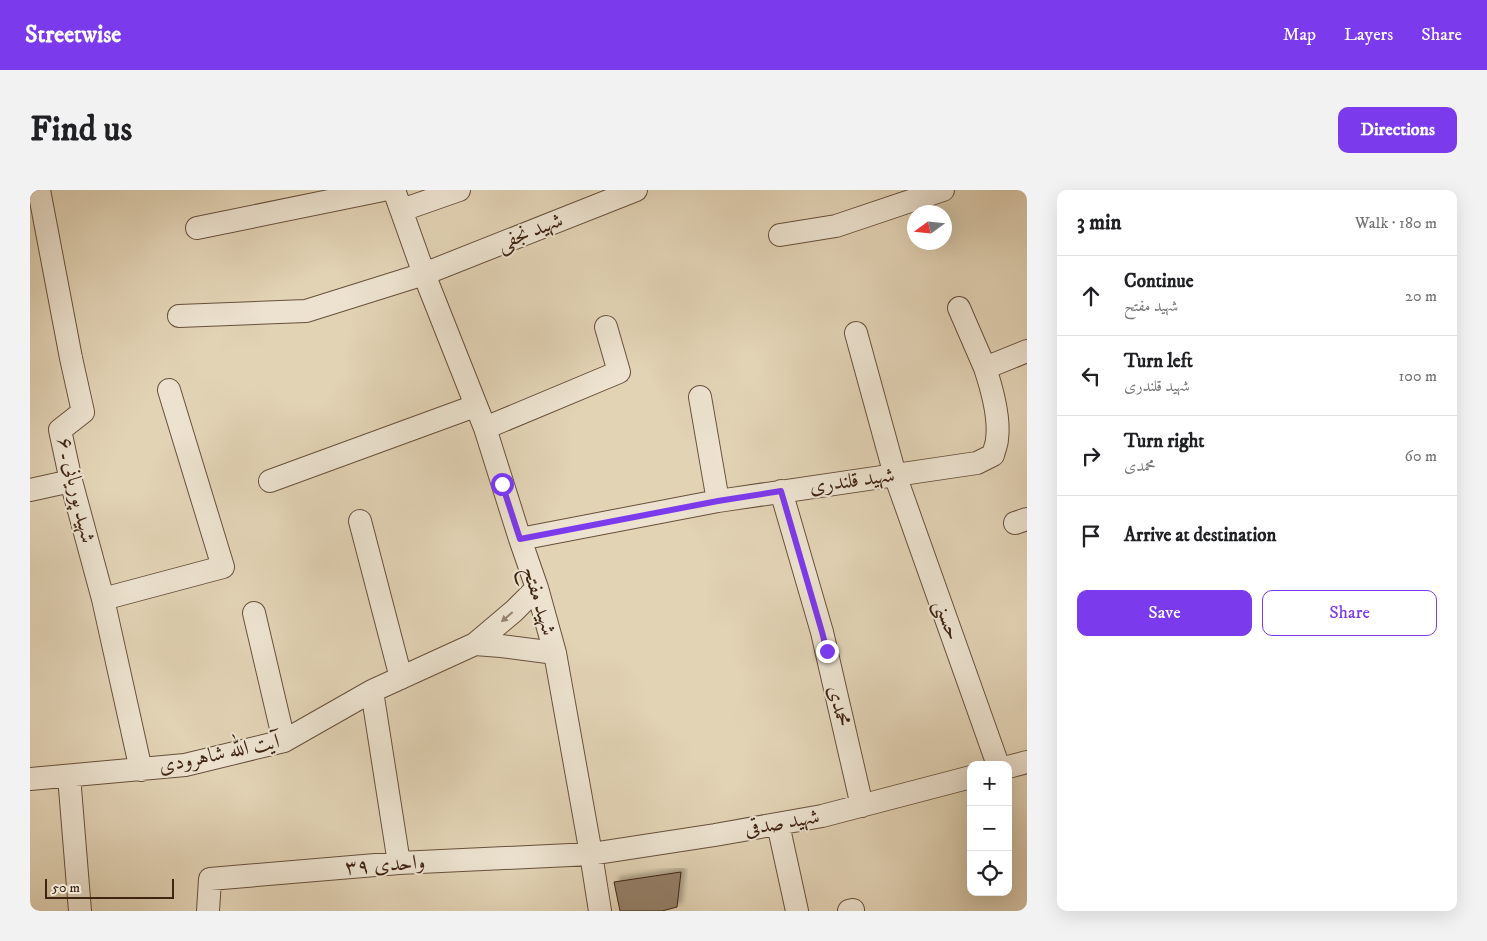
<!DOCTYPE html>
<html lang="en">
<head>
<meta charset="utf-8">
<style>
	:root { --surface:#fff; --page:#f2f2f2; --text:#202124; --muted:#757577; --line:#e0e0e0; --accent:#7c3aed }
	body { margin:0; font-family:"IM FELL DW Pica",Amiri,serif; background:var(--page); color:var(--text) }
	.controls { position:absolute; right:15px; bottom:15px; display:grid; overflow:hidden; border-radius:10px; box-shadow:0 5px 20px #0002 }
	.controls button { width:45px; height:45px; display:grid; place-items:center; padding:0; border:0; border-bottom:1px solid var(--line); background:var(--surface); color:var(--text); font:25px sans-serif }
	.compass { position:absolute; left:877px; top:15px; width:45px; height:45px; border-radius:50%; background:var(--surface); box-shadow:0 5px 20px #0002; rotate:255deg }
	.scale { position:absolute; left:15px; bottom:12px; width:129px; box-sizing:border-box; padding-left:5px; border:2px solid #402412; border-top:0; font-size:14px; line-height:18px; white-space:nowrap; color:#402412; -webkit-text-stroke:4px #ece2cf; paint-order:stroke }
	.stop { position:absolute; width:15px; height:15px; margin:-11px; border:4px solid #7c3aed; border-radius:50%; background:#fff }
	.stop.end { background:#7c3aed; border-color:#fff; box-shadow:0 1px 5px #0008 }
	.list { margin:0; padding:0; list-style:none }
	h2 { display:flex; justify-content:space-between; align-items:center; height:65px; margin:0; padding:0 20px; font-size:21px }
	h2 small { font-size:16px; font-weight:400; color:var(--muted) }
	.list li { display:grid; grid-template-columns:32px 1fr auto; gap:15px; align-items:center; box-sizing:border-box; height:80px; padding:0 20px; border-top:1px solid var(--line) }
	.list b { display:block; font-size:19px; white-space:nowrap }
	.list p { margin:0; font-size:16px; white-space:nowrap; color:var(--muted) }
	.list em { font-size:16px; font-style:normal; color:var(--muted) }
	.actions { display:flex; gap:10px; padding:15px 20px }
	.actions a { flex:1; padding:11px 0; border:1px solid var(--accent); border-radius:10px; text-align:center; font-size:18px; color:var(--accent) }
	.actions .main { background:var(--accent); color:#fff }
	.icon { flex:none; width:28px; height:28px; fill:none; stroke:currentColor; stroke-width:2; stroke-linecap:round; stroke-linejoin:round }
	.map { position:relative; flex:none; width:997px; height:721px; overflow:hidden; border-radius:10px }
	header { display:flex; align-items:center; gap:30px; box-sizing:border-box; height:70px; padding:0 25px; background:var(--accent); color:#fff }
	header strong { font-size:24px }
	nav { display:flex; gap:28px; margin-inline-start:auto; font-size:18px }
	.intro { display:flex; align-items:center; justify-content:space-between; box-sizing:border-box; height:120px; padding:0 30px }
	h1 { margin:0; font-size:35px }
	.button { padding:12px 22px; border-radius:10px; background:var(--accent); color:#fff; font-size:18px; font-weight:700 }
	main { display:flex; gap:30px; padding:0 30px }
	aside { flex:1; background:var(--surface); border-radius:10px; box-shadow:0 5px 20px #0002 }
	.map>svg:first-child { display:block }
	.building { fill:#947f67; stroke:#402412; filter:url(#shadow) }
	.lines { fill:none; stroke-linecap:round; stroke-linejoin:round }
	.minor-casing { stroke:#68503b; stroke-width:24 }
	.minor { stroke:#ece2cf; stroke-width:22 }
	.oneway { fill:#968370 }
	.route { stroke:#7c3aed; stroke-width:6 }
	.labels { text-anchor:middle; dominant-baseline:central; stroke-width:4; stroke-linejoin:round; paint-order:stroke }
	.street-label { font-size:21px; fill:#402412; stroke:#ece2cf }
</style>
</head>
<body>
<header>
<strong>Streetwise</strong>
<nav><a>Map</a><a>Layers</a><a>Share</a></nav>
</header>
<div class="intro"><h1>Find us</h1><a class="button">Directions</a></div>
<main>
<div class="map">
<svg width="997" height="721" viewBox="0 0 997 721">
	<defs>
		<filter id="shadow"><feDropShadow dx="4.5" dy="-4.5" stdDeviation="2.5" flood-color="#0004"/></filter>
	</defs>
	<rect width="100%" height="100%" fill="#e2d3b5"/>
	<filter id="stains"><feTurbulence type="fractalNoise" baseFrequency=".004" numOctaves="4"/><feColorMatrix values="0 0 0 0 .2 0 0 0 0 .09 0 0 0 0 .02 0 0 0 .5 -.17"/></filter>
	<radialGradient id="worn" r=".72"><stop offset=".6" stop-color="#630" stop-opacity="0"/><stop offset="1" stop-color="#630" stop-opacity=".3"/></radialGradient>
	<!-- building -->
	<path class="building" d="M651 682 647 717 632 721H590L584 692Z"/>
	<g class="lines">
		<!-- minor casing -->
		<g class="minor-casing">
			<path id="minor" d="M9 0 41 168 53 222 30 240 41 291 73 409 111 580
				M364 0 394 84 455 238 490 349 507 398 525 463 561 664 570 721
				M372 20 429 0
				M167 38 353 0
				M750 45 806 36 913 0
				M929 118 955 178
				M149 126 276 121 394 84 606 0
				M826 143 865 285 968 575
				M670 207 688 311
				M455 238 589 182 576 137
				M240 291 445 216
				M0 300 41 291
				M751 301 792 442 832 616
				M330 331 371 488
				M985 333 997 329
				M490 349 688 311 947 273 963 265C964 260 967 254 967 249 970 227 962 199 955 178L997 161
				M73 409 193 377 139 200
				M224 423 254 551
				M445 454 471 456 525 463
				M342 501 369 673
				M978 577 997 572
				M39 586 50 721
				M0 589 155 575 254 551 342 501 445 454 484 421 507 398
				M748 634 767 721
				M178 721 180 689 369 673 561 664 685 645 792 626 941 587
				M819 721 823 720"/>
		</g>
		<!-- minor -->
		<use href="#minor" class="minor"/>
	</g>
	<!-- one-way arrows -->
	<defs><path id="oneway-solid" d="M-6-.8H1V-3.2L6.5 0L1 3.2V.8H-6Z" transform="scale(1.25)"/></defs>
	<use class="oneway" href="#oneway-solid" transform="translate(477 427) rotate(139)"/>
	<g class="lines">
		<!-- route -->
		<path class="route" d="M472 294 490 349 688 311 751 301 792 442 797 461"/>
	</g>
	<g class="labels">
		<!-- street labels -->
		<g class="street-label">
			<text transform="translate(500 42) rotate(-22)">شهید نجفی</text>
			<text transform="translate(822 291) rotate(-8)">شهید قلندری</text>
			<text transform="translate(46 300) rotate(77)">شهید پوریانی ـ ۶</text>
			<text transform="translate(509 411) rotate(73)">شهید مفتح</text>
			<text transform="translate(917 430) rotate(70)">حسنی</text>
			<text transform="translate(809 516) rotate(77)">محمدی</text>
			<text transform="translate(189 564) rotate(-12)">آیت الله شاهرودی</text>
			<text transform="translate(752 633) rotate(-10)">شهید صدقی</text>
			<text transform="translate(355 675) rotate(-4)">واحدی ۳۹</text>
		</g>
	</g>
	<rect width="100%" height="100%" filter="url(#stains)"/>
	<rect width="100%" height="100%" fill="url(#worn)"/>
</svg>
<div class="controls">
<button>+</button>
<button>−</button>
<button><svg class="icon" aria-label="locate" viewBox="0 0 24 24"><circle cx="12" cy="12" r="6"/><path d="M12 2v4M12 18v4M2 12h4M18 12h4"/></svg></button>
</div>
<svg class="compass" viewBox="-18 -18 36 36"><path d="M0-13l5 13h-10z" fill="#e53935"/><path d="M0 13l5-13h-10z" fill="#757577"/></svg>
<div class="scale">50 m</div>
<div class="stop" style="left:472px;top:294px"></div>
<div class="stop end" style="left:797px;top:461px"></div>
</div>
<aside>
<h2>3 min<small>Walk · 180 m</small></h2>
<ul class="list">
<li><svg class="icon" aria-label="ahead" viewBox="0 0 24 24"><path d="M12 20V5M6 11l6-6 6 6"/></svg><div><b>Continue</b><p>شهید مفتح</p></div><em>20 m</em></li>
<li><svg class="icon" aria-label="left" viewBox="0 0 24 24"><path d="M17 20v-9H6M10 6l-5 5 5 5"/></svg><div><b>Turn left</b><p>شهید قلندری</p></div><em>100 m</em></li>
<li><svg class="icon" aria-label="right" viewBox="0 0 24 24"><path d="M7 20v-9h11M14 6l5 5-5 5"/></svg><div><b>Turn right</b><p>محمدی</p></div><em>60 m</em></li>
<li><svg class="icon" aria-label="arrive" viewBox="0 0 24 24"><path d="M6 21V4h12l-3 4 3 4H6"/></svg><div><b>Arrive at destination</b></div></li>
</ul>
<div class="actions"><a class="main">Save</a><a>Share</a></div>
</aside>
</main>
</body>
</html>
